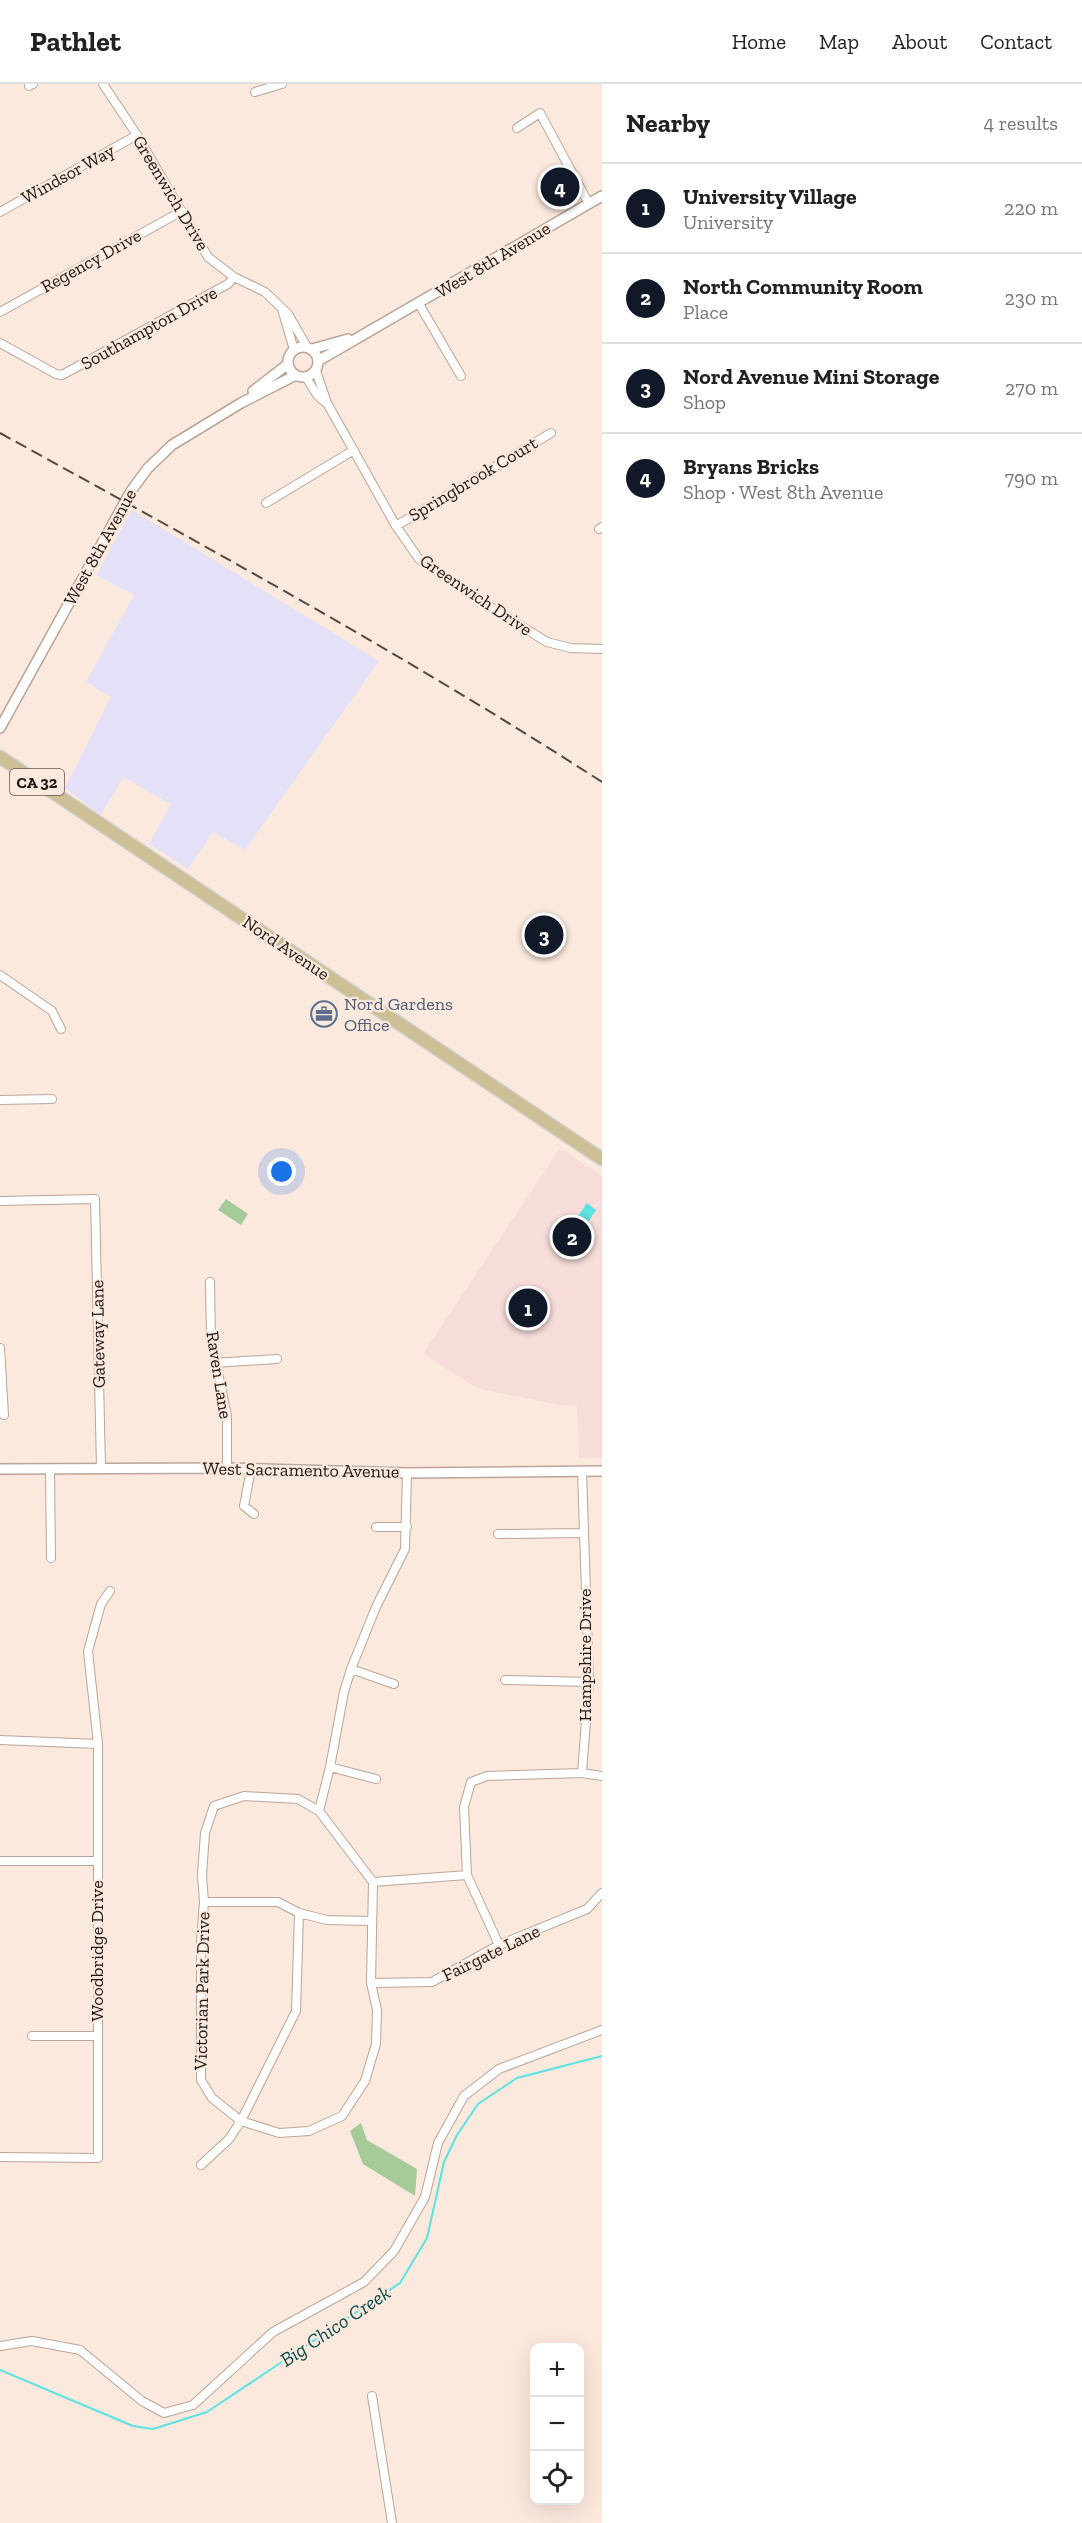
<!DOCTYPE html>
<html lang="en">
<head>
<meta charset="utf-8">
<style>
	:root { --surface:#fff; --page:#f6f6f6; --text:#222; --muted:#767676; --line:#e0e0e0; --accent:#111827 }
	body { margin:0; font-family:"Zilla Slab",serif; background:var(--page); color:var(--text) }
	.controls { position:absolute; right:18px; bottom:18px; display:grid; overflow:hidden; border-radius:12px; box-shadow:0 6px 24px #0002 }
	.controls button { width:54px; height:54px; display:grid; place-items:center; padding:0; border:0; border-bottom:2px solid var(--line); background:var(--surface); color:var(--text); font:30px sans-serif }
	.you { position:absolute; left:282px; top:1088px; width:21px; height:21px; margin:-15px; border:4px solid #fff; border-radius:50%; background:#1a73e8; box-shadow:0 0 0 9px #1a73e833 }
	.badge { display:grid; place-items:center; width:39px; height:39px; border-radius:50%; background:var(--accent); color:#fff; font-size:20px; font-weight:700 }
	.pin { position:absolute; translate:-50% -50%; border:3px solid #fff; box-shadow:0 2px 6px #0006 }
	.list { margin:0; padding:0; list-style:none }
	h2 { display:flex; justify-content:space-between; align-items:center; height:78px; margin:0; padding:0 24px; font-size:26px }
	h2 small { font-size:20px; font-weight:400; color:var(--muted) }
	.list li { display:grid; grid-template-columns:39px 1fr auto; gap:18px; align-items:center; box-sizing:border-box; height:90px; padding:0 24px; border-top:2px solid var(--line) }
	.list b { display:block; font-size:22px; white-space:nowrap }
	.list p { margin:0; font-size:20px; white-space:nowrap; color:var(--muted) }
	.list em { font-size:20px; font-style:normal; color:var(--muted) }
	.icon { flex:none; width:33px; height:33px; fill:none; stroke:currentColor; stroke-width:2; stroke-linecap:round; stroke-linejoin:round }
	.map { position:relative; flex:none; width:602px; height:2439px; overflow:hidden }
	header { display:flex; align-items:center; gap:36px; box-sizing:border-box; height:84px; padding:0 30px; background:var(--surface); border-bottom:2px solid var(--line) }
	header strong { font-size:28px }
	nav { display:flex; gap:33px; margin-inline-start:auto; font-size:21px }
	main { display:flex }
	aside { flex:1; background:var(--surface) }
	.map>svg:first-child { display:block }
	.industrial { fill:#e3e0f7 }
	.education { fill:#f7ddd9 }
	.green { fill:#a6ca9a }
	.water { fill:#5ce2e3 }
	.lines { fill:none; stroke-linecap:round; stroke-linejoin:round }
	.stream { stroke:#5ce2e3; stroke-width:2 }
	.minor-casing { stroke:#bba598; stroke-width:10 }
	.tertiary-casing { stroke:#bba598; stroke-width:12 }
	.primary-casing { stroke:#d2d0cf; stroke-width:15 }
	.minor { stroke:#fff; stroke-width:8 }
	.tertiary { stroke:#fff; stroke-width:9 }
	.primary { stroke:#cdc097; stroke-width:12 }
	.rail { stroke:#534942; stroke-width:2; stroke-dasharray:12 6; stroke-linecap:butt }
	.labels { text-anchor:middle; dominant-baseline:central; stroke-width:4.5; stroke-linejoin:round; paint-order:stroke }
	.shield { fill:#fce9de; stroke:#61554e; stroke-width:1.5 }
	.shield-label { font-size:16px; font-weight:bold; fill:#1e1611 }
	.street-label { font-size:18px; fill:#1e1611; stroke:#fce9de }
	.service-label { font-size:18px; fill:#4e5e75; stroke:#fce9de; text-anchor:start }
	.water-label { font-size:20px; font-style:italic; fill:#094848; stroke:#fce9de }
</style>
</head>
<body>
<header>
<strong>Pathlet</strong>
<nav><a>Home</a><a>Map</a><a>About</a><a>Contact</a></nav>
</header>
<main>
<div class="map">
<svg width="602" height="2439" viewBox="0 0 602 2439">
	<rect width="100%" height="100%" fill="#fce9de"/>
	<!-- industrial -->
	<path class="industrial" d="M132 426 379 577 245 766 213 748 188 785 149 760 171 720 123 693 101 731 65 704 111 613 86 598 134 511 96 491Z"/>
	<!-- education -->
	<path class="education" d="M560 1064 602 1092V1374H579L577 1322 559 1321 476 1304 423 1269Z"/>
	<!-- green -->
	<path class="green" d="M226 1115 248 1130 241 1141 218 1126Z
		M361 2039 367 2056 417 2085 415 2112 363 2080 350 2047Z"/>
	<!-- water -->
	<path class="water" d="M587 1119 596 1126 584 1144 574 1138Z"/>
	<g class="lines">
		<!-- stream -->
		<path class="stream" d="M0 2286 133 2342 153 2345 207 2328 400 2199 427 2154 444 2078 457 2051 478 2020 517 1994 602 1972"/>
		<!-- minor casing -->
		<g class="minor-casing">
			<path id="minor" d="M103 0 137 51 208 173 234 193 265 208 288 230 307 263
				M29 2 33 0
				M255 8 282 0
				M517 44 540 29 589 120
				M0 128 137 51
				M419 220 461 292
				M282 225 294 266
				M0 228 182 127
				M0 259 56 290 62 291 228 200 234 193
				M316 287 327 319 396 442 419 475 470 510 547 558 571 564 602 565
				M306 293 317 311 325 318
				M266 419 354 366
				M396 442 551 349
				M599 445 602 443
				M0 891 52 927 61 945
				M0 1016 52 1015
				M0 1117 95 1115 101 1384
				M210 1198 211 1256 227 1332V1384
				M0 1264 4 1331
				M214 1279 277 1275
				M50 1385 51 1474
				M251 1385 244 1422 254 1430
				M582 1387 589 1598 582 1689
				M376 1443H407
				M498 1450 583 1449
				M351 1585 394 1600
				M505 1596 589 1598
				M0 1656 98 1660
				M330 1683 376 1695
				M244 1712 298 1715 319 1727 373 1798 371 1899 377 1926 376 1960 365 1997 342 2032 309 2047 279 2049 241 2037 212 2014 201 1996V1857L204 1818 202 1791 205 1749 214 1722Z
				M319 1727 330 1683 344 1608 351 1585 376 1523 405 1465 407 1389
				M0 1777H97
				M373 1798 467 1791
				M204 1818H278L299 1829 327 1836 371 1837
				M499 1861 467 1791 464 1723 471 1698 487 1692 582 1689 602 1692
				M371 1899 432 1898 499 1861 587 1825 602 1809
				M32 1952H98
				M0 2073 98 2074V1660L88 1567 101 1520 110 1507
				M201 2081 229 2055 241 2037 296 1927 299 1829
				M0 2262 32 2257 80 2266 142 2317 164 2329 193 2321 273 2248 364 2198 394 2167 425 2113 438 2059 464 2012 499 1985 602 1946
				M372 2312 392 2439"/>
		</g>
		<!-- tertiary casing -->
		<g class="tertiary-casing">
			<path id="tertiary" d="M288 278a15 15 0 1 1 30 0a15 15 0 1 1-30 0Z
				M312 265 348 255
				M318 277 602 112
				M253 307 288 280
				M0 644 131 407 148 384 172 361 241 319 296 291
				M0 1385 227 1384 407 1389 602 1387"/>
		</g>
		<!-- primary casing -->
		<g class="primary-casing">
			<path id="primary" d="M0 673 602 1075"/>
		</g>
		<!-- minor -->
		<use href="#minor" class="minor"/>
		<!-- tertiary -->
		<use href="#tertiary" class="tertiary"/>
		<!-- primary -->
		<use href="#primary" class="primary"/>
		<!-- rail -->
		<path class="rail" d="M0 349C203 461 407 572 602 698"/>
	</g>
	<!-- icons -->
	<defs>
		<g id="office-ring" transform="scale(1.35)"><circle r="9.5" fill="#fce9de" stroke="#5c6f8a" stroke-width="1.5"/><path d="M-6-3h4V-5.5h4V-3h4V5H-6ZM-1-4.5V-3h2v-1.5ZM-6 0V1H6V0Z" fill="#5c6f8a"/></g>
	</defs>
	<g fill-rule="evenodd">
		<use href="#office-ring" x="324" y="930"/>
	</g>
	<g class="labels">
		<!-- shield labels -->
		<rect class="shield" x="10" y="685" width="54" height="26" rx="4.5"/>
		<g class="shield-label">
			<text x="37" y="698">CA 32</text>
		</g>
		<!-- street labels -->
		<g class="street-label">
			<text transform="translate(68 90) rotate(-29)">Windsor Way</text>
			<text transform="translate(171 109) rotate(59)">Greenwich Drive</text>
			<text transform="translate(493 176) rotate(-31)">West 8th Avenue</text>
			<text transform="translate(91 177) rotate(-29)">Regency Drive</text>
			<text transform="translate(149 244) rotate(-29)">Southampton Drive</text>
			<text transform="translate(473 395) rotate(-31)">Springbrook Court</text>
			<text transform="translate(100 463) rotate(-61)">West 8th Avenue</text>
			<text transform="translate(476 511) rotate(34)">Greenwich Drive</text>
			<text transform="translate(286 864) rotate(34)">Nord Avenue</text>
			<text transform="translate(98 1250) rotate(-91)">Gateway Lane</text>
			<text transform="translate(219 1291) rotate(81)">Raven Lane</text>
			<text transform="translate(301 1386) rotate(1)">West Sacramento Avenue</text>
			<text transform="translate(585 1571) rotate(-90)">Hampshire Drive</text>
			<text transform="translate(97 1867) rotate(-90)">Woodbridge Drive</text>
			<text transform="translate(491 1869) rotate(-26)">Fairgate Lane</text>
			<text transform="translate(202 1907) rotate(-89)">Victorian Park Drive</text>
		</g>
		<!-- service labels -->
		<g class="service-label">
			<text x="344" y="920">Nord Gardens<tspan x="344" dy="21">Office</tspan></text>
		</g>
		<!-- water labels -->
		<g class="water-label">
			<text transform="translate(335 2242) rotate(-34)">Big Chico Creek</text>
		</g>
	</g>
</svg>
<div class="controls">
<button>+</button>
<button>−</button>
<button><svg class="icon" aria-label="locate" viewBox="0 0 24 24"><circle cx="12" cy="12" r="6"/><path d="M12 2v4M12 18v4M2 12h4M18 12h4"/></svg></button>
</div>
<div class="you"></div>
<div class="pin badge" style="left:528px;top:1224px">1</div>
<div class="pin badge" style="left:572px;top:1153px">2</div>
<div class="pin badge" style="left:544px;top:851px">3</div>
<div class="pin badge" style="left:560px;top:103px">4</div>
</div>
<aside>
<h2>Nearby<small>4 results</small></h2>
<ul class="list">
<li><span class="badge">1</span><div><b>University Village</b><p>University</p></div><em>220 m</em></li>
<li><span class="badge">2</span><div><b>North Community Room</b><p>Place</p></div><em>230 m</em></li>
<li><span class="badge">3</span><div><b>Nord Avenue Mini Storage</b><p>Shop</p></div><em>270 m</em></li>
<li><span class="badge">4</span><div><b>Bryans Bricks</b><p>Shop · West 8th Avenue</p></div><em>790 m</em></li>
</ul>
</aside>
</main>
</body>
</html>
